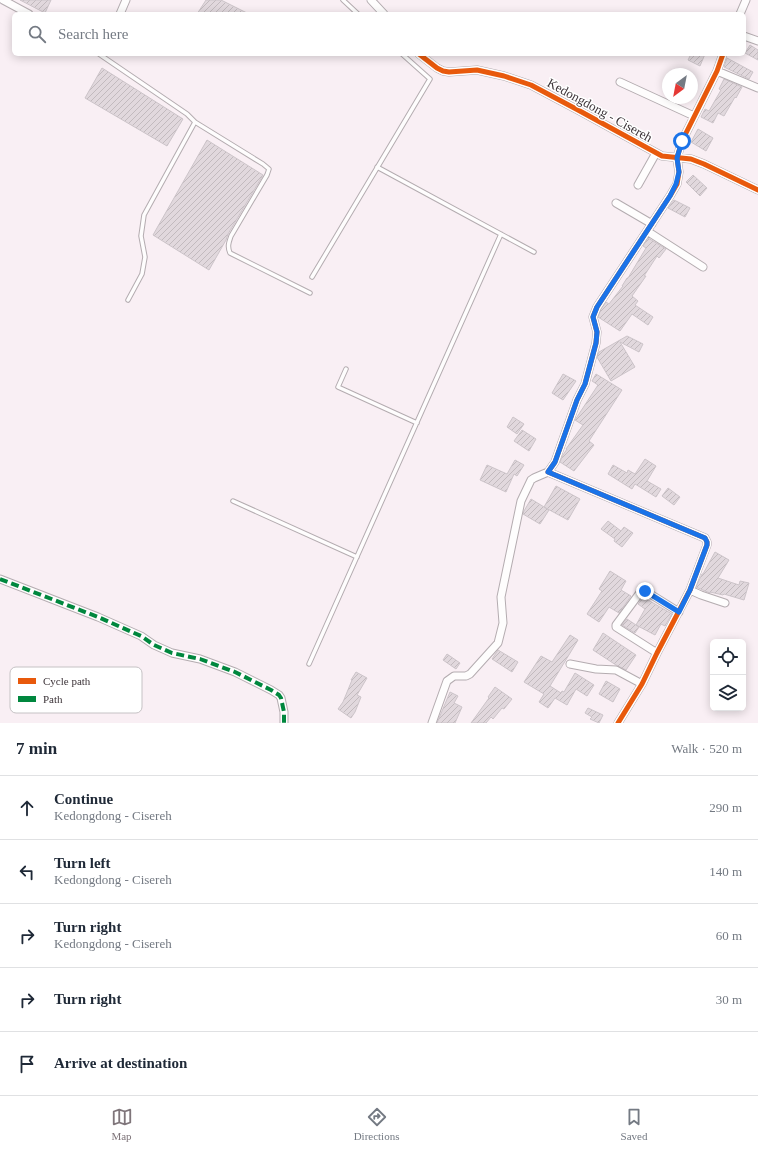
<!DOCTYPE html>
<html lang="en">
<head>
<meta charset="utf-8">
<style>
	:root { --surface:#fff; --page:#f6f6f7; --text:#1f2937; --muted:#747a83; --line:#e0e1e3; --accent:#7f757a }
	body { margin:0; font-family:Georgia,serif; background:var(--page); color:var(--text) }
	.controls { position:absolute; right:12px; bottom:12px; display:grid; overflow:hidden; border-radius:6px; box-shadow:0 2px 10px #0003 }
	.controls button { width:36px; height:36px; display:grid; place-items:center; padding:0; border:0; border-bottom:1px solid var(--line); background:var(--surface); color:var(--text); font:20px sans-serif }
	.compass { position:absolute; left:662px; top:68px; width:36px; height:36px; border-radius:50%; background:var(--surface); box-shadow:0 2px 10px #0003; rotate:212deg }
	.stop { position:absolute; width:12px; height:12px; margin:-9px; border:3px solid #1a73e8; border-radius:50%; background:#fff }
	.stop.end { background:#1a73e8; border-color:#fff; box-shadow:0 1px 4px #0008 }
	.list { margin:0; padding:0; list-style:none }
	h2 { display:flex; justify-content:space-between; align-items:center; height:52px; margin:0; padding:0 16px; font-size:17px }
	h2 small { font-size:13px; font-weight:400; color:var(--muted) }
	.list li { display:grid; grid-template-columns:26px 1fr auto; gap:12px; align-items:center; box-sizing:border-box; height:64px; padding:0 16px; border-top:1px solid var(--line) }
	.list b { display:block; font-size:15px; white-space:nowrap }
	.list p { margin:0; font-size:13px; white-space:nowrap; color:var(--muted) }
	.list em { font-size:13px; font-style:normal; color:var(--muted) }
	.icon { flex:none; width:22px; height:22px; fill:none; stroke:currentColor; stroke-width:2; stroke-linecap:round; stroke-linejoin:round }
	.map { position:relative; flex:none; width:758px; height:723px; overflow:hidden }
	.search { position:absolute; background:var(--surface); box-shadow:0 2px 10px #0003; left:12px; right:12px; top:12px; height:44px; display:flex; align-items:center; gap:10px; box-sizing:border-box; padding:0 14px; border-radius:6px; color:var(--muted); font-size:15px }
	.sheet { height:372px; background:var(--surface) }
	nav { display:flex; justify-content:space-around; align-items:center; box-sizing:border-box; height:56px; border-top:1px solid var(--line); background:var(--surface); font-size:11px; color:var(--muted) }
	nav a { display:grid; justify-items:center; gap:2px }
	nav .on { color:var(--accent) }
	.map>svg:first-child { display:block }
	.building { fill:url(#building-hatch); stroke:#ccc4c9 }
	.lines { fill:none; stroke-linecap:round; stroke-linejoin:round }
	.lane-casing { stroke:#b4acb0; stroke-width:5.5 }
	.street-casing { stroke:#b4acb0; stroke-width:9 }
	.lane { stroke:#fefdfd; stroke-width:3.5 }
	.street { stroke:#fefdfd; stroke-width:7 }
	.quiet { stroke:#00873e; stroke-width:4; stroke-dasharray:8 4; stroke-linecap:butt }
	.cycleway-casing { stroke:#fff; stroke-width:8 }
	.cycleway { stroke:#e8590c; stroke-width:5 }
	.route { stroke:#1a73e8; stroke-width:5 }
	.labels { text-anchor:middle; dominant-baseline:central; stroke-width:3; stroke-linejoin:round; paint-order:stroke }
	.street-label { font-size:13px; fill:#3d3439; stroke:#fff }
	.key { fill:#fff; stroke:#c5c2c4; stroke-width:1 }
	.key-label { font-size:11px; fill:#3d3439 }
</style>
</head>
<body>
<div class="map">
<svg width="758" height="723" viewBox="0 0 758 723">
	<defs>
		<pattern id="building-hatch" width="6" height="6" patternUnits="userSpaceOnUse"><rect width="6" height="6" fill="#e1d8dd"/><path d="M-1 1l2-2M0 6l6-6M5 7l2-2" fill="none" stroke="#c2babe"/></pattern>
	</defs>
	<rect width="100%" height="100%" fill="#f9eff4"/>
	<!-- building -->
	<path class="building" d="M20 0H51L45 13Z
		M206 0H221L249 14H197Z
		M750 45 758 50V60L745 53Z
		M691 54H705L700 66 688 60Z
		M727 58 753 72 749 79 724 67Z
		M102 68 183 119 167 146 85 98Z
		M724 79 742 87 736 98 735 97 724 116 718 113 713 123 701 117 705 109 709 111 721 90 719 89Z
		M698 129 713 138 706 151 691 142Z
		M207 140 263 175 228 234 226 240 209 270 153 235Z
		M693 175 707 188 700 196 686 182Z
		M674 200 690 208 685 217 668 208Z
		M648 238 666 249 659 258 657 256 644 276H646L632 296 638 301 635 305 653 317 648 325 632 314 620 331 598 317 601 309 606 302 609 304 623 286H622L627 278H628L646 248 643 246Z
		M627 336 643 344 639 352 620 342 635 367 611 381 597 357 599 352Z
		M563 374 576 381 563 400 552 393Z
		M596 374 622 390 589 441 594 445 574 471 560 462 563 455 567 449H566L583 425 575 420 598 385 592 381Z
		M513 417 524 424 517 434 507 427Z
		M522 430 536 439 529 451 514 441Z
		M645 459 656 466 647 481 661 489 656 497 635 484 632 489 608 474 613 465 627 473 628 470 635 474Z
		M515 460 524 465 517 476 514 474 506 492 480 480 487 465 507 474Z
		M556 486 580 499 568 520 544 507Z
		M668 488 680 497 674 505 662 496Z
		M531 499 549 510 540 524 523 514 524 511Z
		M608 521 621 531 624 527 633 533 622 547 614 541 615 539 601 529Z
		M715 552 729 560 718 578 739 585 740 581 749 583 744 600 724 594 723 595 710 592V593L696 587 702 574H703Z
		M610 571 626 581 621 590 631 596 619 613 609 607 599 622 587 614 602 591 599 589Z
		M643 597 672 614 665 626 661 624 655 635 636 625 645 609 638 604Z
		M627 619 639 627 635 633 622 625Z
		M603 633 636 655 626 670 616 665 593 650Z
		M570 635 578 640 550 686 561 693 562 691 564 692 575 673 594 685 587 696 576 689 567 705 555 698 548 708 539 702 544 694 524 682 541 656 552 662Z
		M498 650 518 662 512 672 492 659Z
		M447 654 460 663 456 669 443 660Z
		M356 672 367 678 357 695 361 697 355 712 351 718 338 709 343 702 352 680H351Z
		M606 681 620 689 613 702 599 694Z
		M495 687 512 699 504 709 502 708 493 719 491 717 486 723H471L489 698 488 697Z
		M450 692 458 696 454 703 462 707 455 723H437Z
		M588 708 603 715 599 723 590 719 592 717 585 713Z"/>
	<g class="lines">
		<!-- lane casing -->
		<g class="lane-casing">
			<path id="lane" d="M343 0 358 14
				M99 54 187 114 195 122 144 215 141 236 145 257 142 274 128 300
				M195 122 263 164 269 169 267 175 231 236C229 242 227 246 230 253L310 293
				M377 167 534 252
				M312 277 430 79 402 54
				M346 369 338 387 417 423
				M233 501 357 557
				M309 664 501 234"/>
		</g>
		<!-- street casing -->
		<g class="street-casing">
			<path id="street" d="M3 0 29 14
				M371 0 384 14
				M120 14 126 0
				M740 14 746 0
				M744 36 758 41
				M419 54 437 68 443 71 449 72 477 70 504 76 531 85 578 110 662 156 691 159 704 164 758 190
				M717 71 758 88
				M620 82 694 116
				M638 185 656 153
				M616 203 652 224
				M647 231 703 267
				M0 579 98 617 141 636 154 645 172 653 200 659 235 672 271 690 279 695 281 698 284 712V723
				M690 590 701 595 725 603
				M657 653 616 627V625L642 590 647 592 679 612
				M570 664 596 669 616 670 642 684
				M432 723 447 681 454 676H466L470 674 498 643 503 623 501 597 521 501 531 480 534 478 548 472
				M618 723 642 684 657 653 690 590 707 545V542L705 538 548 472 555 462 577 400 585 384 596 343 597 332 593 317 597 307 670 196 677 184 679 172 677 158 682 141 717 71 723 54"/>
		</g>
		<!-- lane -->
		<use href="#lane" class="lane"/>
		<!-- street -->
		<use href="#street" class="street"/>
		<!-- quiet -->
		<path class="quiet" d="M0 579 98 617 141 636 154 645 172 653 200 659 235 672 271 690 279 695 281 698 284 712V723"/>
		<!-- cycleway casing -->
		<g class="cycleway-casing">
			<path id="cycleway" d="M419 54 437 68 443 71 449 72 477 70 504 76 531 85 578 110 662 156 691 159 704 164 758 190
				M618 723 642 684 657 653 690 590 707 545V542L705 538 548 472 555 462 577 400 585 384 596 343 597 332 593 317 597 307 670 196 677 184 679 172 677 158 682 141 717 71 723 54"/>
		</g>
		<!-- cycleway -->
		<use href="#cycleway" class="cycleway"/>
	</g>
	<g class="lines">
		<!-- route -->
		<path class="route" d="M645 591 679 612 690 590 707 545V542L705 538 548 472 555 462 577 400 585 384 596 343 597 332 593 317 597 307 670 196 676 184 679 172 677 158 682 141"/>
	</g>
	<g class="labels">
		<!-- street labels -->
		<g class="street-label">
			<text transform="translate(600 110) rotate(29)">Kedongdong - Cisereh</text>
		</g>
	</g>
	<!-- legend -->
	<rect x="10" y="667" width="132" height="46" rx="6" class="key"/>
	<rect x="18" y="678" width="18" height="6" fill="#e8590c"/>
	<rect x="18" y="696" width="18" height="6" fill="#00873e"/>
	<g class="key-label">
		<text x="43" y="685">Cycle path</text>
		<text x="43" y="703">Path</text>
	</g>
</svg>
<div class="controls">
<button><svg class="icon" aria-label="locate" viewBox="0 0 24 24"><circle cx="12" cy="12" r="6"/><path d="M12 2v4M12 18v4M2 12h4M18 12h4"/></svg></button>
<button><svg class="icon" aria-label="layers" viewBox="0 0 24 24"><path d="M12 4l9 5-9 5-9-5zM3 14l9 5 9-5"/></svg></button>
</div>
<svg class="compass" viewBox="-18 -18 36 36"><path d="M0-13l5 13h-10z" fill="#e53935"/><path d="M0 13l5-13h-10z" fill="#747a83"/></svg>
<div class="stop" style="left:682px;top:141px"></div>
<div class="stop end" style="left:645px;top:591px"></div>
<div class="search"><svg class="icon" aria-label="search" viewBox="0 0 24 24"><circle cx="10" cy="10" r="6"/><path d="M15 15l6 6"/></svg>Search here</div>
</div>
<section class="sheet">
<h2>7 min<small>Walk · 520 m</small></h2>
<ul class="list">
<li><svg class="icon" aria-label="ahead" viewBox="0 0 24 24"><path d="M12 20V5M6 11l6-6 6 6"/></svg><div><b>Continue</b><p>Kedongdong - Cisereh</p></div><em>290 m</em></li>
<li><svg class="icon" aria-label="left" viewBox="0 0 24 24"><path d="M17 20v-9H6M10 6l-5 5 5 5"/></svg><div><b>Turn left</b><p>Kedongdong - Cisereh</p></div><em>140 m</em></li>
<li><svg class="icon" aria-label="right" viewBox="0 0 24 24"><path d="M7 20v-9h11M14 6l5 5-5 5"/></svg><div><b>Turn right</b><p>Kedongdong - Cisereh</p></div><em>60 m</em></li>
<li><svg class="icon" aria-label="right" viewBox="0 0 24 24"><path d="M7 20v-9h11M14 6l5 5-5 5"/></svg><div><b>Turn right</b></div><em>30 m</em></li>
<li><svg class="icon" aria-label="arrive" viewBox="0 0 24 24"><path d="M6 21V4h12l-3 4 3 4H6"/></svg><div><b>Arrive at destination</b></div></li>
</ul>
</section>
<nav>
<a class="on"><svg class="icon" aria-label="map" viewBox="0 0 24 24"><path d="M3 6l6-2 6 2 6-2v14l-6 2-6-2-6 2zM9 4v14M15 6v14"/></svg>Map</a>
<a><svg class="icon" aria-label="directions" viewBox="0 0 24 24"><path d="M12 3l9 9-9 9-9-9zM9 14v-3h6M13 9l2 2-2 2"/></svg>Directions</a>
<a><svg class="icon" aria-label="saved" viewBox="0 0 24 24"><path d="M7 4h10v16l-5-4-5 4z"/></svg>Saved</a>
</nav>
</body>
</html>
